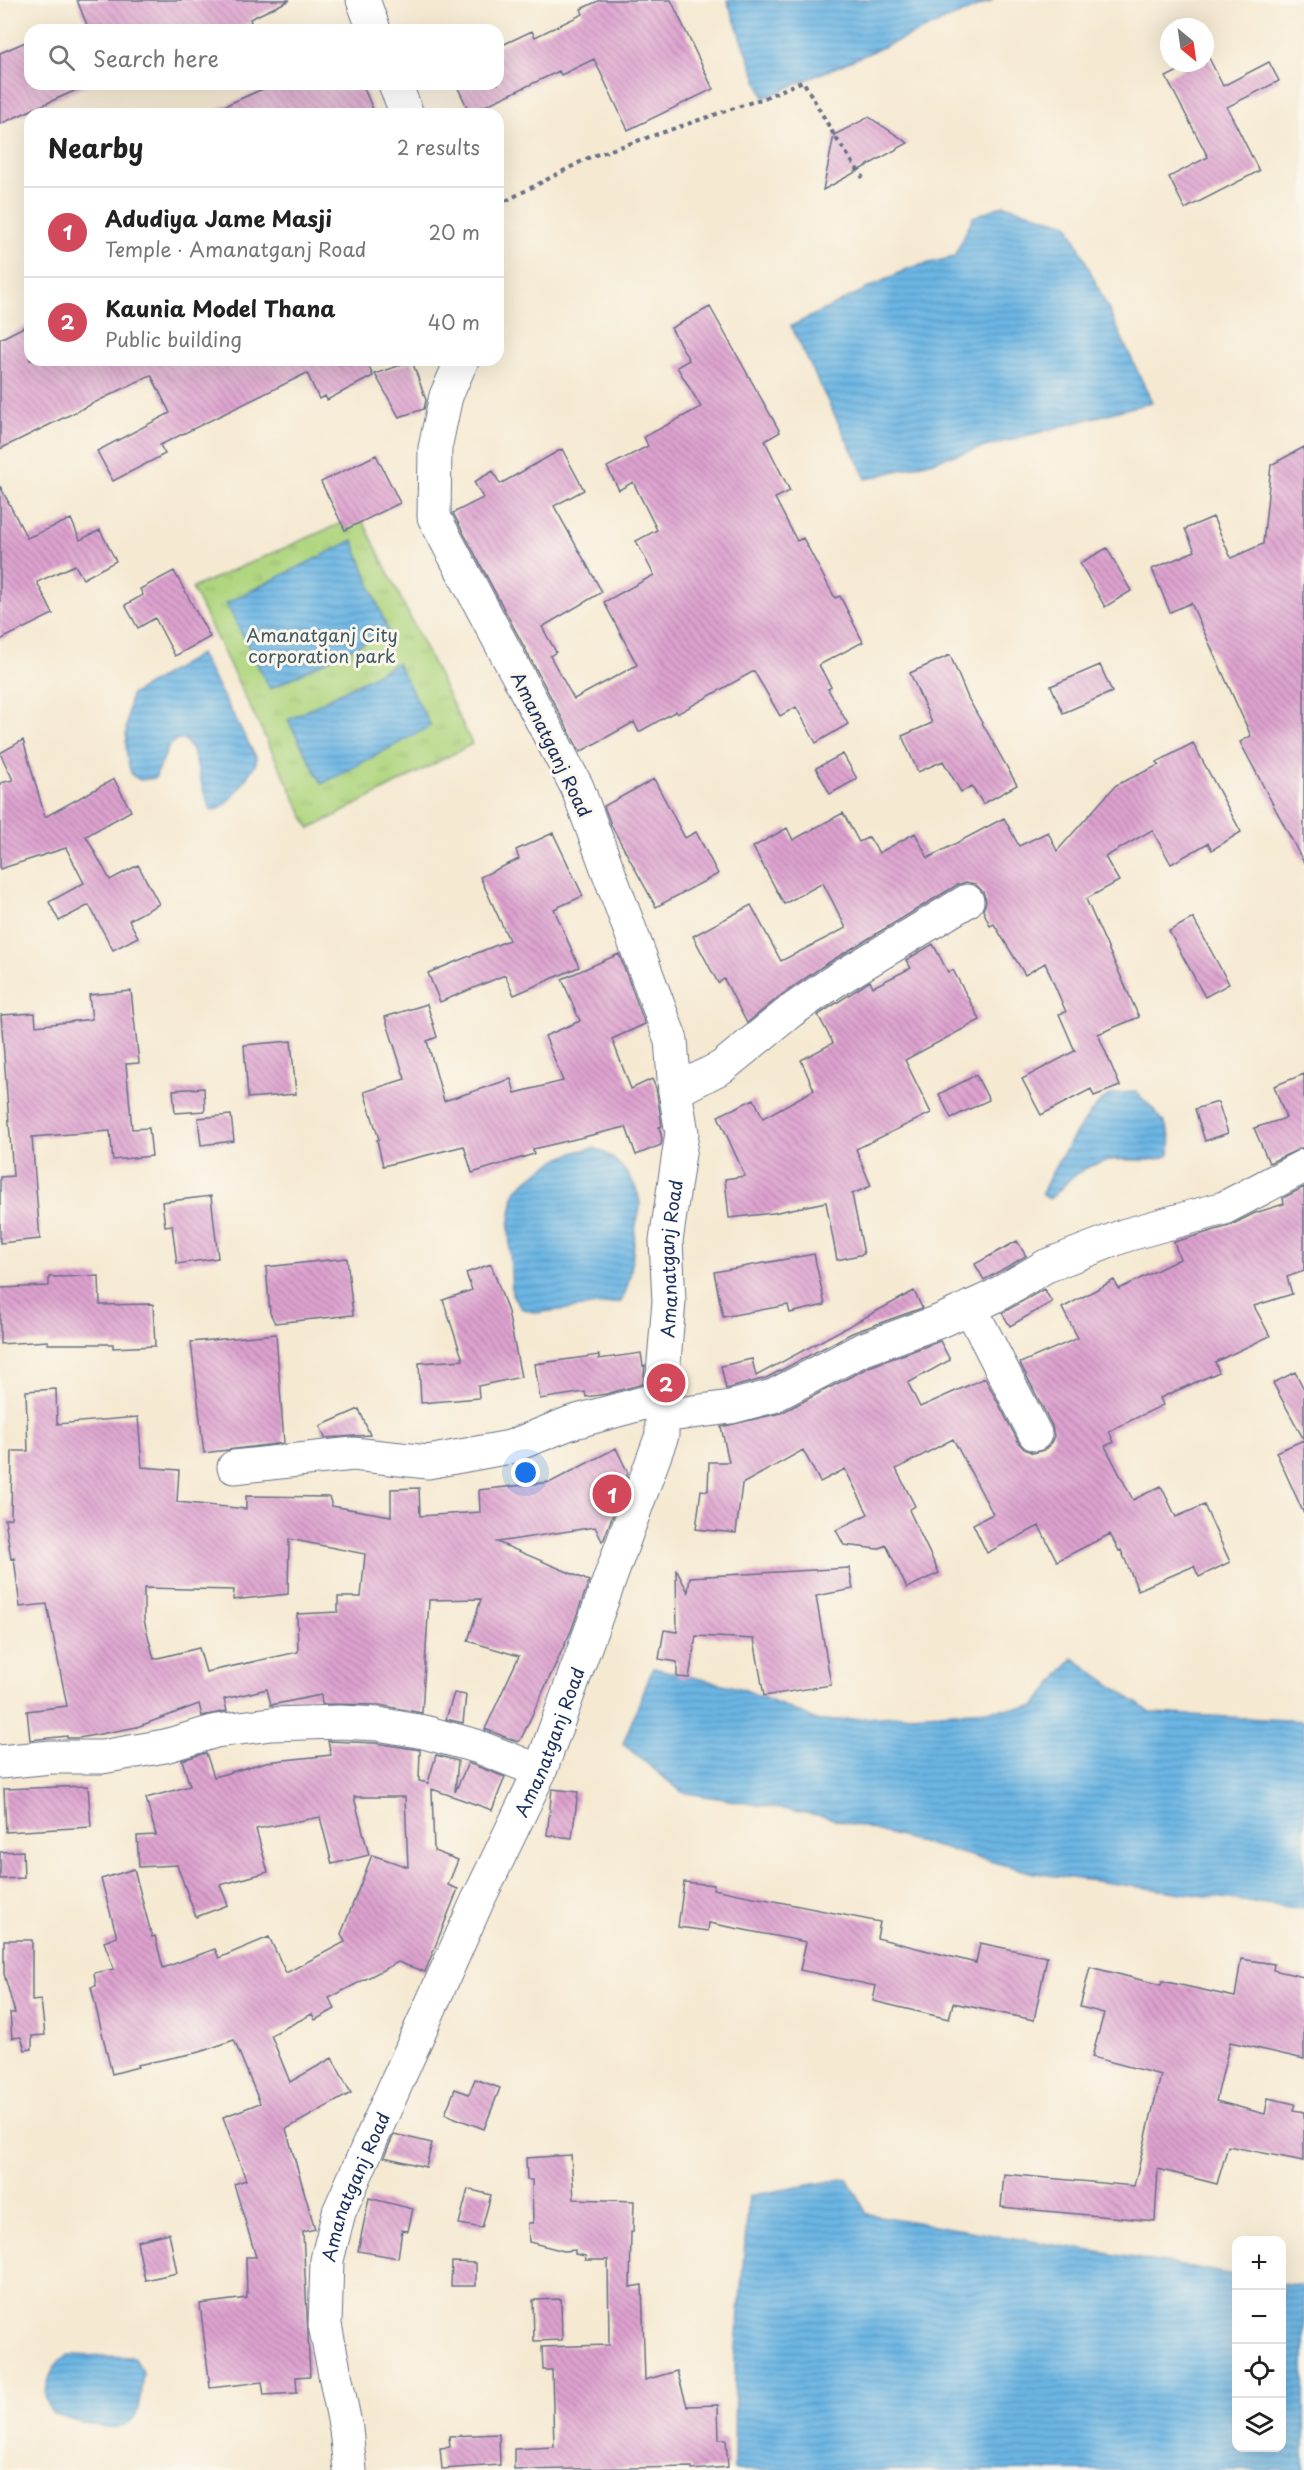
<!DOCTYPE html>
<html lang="en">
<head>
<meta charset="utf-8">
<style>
	:root { --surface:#fff; --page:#f6f6f6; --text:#222; --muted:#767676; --line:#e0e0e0; --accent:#d1495b }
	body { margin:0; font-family:"Playpen Sans",sans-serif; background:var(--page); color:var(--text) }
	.controls { position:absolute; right:18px; bottom:18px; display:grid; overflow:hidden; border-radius:12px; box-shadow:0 6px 24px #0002 }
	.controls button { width:54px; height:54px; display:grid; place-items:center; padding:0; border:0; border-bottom:2px solid var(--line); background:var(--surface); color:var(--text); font:30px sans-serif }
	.compass { position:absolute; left:1160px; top:18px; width:54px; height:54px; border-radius:50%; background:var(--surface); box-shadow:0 6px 24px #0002; rotate:151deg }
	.you { position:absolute; left:526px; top:1473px; width:21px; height:21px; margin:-15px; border:4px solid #fff; border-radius:50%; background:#1a73e8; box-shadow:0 0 0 9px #1a73e833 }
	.badge { display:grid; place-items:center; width:39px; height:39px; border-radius:50%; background:var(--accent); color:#fff; font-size:20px; font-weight:700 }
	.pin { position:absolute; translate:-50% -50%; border:3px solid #fff; box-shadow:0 2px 6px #0006 }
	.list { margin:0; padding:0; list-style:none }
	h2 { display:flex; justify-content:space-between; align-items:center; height:78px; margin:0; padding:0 24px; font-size:26px }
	h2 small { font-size:20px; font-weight:400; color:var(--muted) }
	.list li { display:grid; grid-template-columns:39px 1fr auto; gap:18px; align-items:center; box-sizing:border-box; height:90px; padding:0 24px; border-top:2px solid var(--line) }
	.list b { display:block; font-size:22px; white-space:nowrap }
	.list p { margin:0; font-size:20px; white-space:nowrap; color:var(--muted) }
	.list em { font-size:20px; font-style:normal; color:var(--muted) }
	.icon { flex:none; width:33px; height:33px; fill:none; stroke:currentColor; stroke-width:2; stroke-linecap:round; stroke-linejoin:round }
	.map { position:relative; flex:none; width:1304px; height:2470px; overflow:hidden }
	.search { position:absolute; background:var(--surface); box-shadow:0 6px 24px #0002; left:24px; top:24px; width:480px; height:66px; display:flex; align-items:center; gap:15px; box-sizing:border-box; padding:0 21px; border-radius:18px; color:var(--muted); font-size:22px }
	.panel { position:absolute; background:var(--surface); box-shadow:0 6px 24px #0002; left:24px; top:108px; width:480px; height:258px; border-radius:18px }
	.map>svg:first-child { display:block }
	.grass { fill:url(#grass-tufts); stroke:#66826f; stroke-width:1.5 }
	.water { fill:url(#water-rules); stroke:#4472a1; stroke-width:1.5 }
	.building { fill:url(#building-back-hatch); fill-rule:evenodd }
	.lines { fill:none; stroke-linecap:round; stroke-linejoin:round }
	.minor-casing { stroke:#677087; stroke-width:35 }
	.secondary-casing { stroke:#677087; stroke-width:35 }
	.path { stroke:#677087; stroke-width:4; stroke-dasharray:4.5 4.5; stroke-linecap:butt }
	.minor { stroke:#fff; stroke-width:33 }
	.secondary { stroke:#fff; stroke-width:33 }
	.labels { text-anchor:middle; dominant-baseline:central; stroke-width:6; stroke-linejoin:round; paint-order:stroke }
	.park-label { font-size:18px; fill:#405966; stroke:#fbf7ec }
	.street-label { font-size:18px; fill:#1b2f5e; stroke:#fbf7ec }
</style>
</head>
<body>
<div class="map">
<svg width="1304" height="2470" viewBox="0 0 1304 2470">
	<defs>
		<pattern id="grass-tufts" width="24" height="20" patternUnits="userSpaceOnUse" patternTransform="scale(1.5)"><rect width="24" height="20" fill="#b0d680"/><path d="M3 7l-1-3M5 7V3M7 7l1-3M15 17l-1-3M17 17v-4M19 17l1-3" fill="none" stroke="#97b871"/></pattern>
		<pattern id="water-rules" width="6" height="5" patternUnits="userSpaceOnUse" patternTransform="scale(1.5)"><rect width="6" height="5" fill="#6cb6e4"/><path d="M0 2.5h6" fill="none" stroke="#5894bc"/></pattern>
		<pattern id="building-back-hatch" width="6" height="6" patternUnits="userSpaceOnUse" patternTransform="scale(1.5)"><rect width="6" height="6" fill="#dea2cf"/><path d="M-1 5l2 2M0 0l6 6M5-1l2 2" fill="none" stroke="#b384ab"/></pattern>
	</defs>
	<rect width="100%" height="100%" fill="#fbf7ec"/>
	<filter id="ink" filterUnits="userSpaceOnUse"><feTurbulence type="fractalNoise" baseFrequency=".0167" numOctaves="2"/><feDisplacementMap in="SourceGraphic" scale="12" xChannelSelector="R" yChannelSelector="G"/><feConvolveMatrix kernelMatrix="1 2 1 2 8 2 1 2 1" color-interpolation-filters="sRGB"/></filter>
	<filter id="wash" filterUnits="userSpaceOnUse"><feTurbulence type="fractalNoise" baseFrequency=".008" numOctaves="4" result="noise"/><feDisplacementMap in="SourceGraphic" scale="24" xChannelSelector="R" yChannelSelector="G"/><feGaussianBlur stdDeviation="1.35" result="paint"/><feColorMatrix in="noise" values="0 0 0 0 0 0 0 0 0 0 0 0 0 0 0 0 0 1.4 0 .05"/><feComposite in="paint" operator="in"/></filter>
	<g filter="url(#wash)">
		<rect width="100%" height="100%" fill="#f5e9d2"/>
		<!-- grass -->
		<path class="grass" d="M360 515 472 744 310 829 192 588Z"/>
		<!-- water -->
		<path class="water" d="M727 0H993L764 98Z
			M1004 205 1068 224 1152 402 866 479 791 326 909 268 954 257 973 217Z
			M353 540 388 631 270 689 226 603Z
			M200 654 256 757V763C247 777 229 808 212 811 198 789 202 762 185 740L177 739 169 746 155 778 140 780 132 775C122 751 126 720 131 695Z
			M397 663 431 726 322 784 288 720Z
			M1136 1092C1154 1110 1177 1127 1169 1155 1146 1166 1122 1154 1099 1163 1089 1166 1077 1173 1070 1179 1063 1186 1057 1194 1049 1199L1042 1194C1050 1173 1089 1107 1108 1096 1115 1092 1128 1093 1136 1092Z
			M594 1148C615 1155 637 1180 640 1203 641 1210 637 1218 636 1225 632 1253 634 1276 621 1302L536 1313 521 1308 512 1294 509 1226 515 1191C539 1169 561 1153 594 1148Z
			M1073 1658 1151 1713 1304 1721V1909L1034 1873 823 1816 682 1792 623 1744 653 1668 743 1689 819 1721 1034 1707Z
			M847 2178 867 2214 1236 2275V2448H1282V2283L1304 2286V2470H734L735 2359 749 2196Z
			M67 2355 134 2357 143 2372C141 2385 141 2402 136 2414 124 2441 75 2419 53 2414 39 2397 49 2366 67 2355Z"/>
		<g id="blocks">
			<!-- building -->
			<path class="building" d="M77 0H290L250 19 251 22 235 30H89Z
				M600 0H671L713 89 628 130 594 59 561 75 559 71 470 113 456 84H498V47L532 31 535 37 583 14 581 9Z
				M30 40V84H90L0 124V53Z
				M1208 56 1223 86 1269 62 1279 81 1227 107 1259 171 1185 209 1169 177 1208 157 1166 77 1194 63H1205V57Z
				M274 84H362L375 114H206Z
				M869 117 908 143 823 190 834 135Z
				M710 307 780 432 765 441 790 491 775 498 797 541 803 538 835 598 840 596 863 642 819 665 831 687 828 689 848 724 816 743 796 707 780 716 754 671 677 714 676 711 639 732 634 722 580 752 453 513 483 498 474 482 493 471 500 484 562 449 584 490 554 506 602 592 542 627 556 652 550 656 574 699 637 665 604 602 654 575 636 541 657 530 633 482 619 490 607 467 648 446 644 437 701 407 677 367 689 360 671 328Z
				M30 324V360H366L373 376 327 400 325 396 319 399 307 373 160 445 165 454 113 481 97 451 170 413 151 375 0 449V339Z
				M412 361 426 400 424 409 399 417 375 374Z
				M1304 447V863L1240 742 1251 736 1191 603 1170 612 1152 569 1195 551 1185 529 1213 517 1231 558 1263 544 1271 465Z
				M376 455 400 503 345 530 321 482Z
				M0 486 27 538 71 519 80 540 100 530 116 561 83 579 75 565 37 582 53 614 0 640Z
				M1107 548 1131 591 1105 607 1080 563Z
				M174 571 210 637 175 656 155 618 138 628 125 605 143 595 140 589Z
				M950 655 968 698 1017 785 983 804 972 786 961 792 943 761 918 772 902 736 932 723 910 673Z
				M1100 665 1112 692 1063 713 1051 686Z
				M23 740 45 817 114 779 131 811 86 836 110 880 138 865 159 904 129 920 138 937 113 950 89 905 59 921 49 902 84 883 66 848 0 869V783L13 780 0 753Z
				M1193 743 1241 832 1212 850 1208 843 1171 864 1152 830 1105 857 1119 881 1086 899 1139 1017 1098 1034 1120 1086 1094 1096 1091 1089 1041 1115 1022 1079 1075 1051 1059 1014 1066 1012 1045 963 1025 975 994 924 990 926 983 910 986 901 983 892 975 884 966 882 957 885 823 966 780 996 747 1023 724 979 718 983 693 936 751 905 781 961 846 928 823 883 784 904 753 847 787 828 793 840 843 813 859 842 869 837 879 853 915 833 928 858 1004 818 1019 846 1048 832 1057 851 1116 785 1159 765 1157 762Z
				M843 754 857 779 830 794 816 768Z
				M654 779 685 838 696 832 718 874 656 907 611 825 604 806Z
				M553 833 583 896 554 909 579 967 514 995 505 975 440 1002 428 973 509 940 480 877 519 859 516 850Z
				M1193 918 1229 984 1205 997 1169 931Z
				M933 944 948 972 953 970 980 1020 905 1060 931 1113 856 1149 871 1186 852 1194 864 1254 837 1260 826 1202 773 1213 729 1218 725 1179 745 1176 718 1116 754 1099 763 1118 814 1090 801 1060 833 1043 818 1015 870 981 873 987 911 968 906 960Z
				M619 954 645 1024 612 1039 631 1089 652 1079 656 1088 662 1126 659 1127 662 1139 661 1145 636 1155 626 1127 533 1149 534 1154 472 1173 464 1146 383 1166 377 1140 379 1139 364 1092 405 1079 385 1017 427 1004 437 1037 427 1041 444 1101 511 1079 515 1093 563 1081 545 1036 580 1021 562 979Z
				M131 991 139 1063 126 1064 132 1129 149 1128 152 1156 113 1160 110 1131 32 1137 40 1239 0 1243V1177L13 1176 1 1015 35 1013 36 1026 92 1019 89 995Z
				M291 1041 296 1094 248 1098 244 1045Z
				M1304 1074V1147L1269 1163 1254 1128 1286 1118 1274 1086Z
				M976 1075 989 1100 951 1118 939 1094Z
				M204 1088 205 1111 175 1113 173 1090Z
				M1218 1102 1228 1133 1205 1141 1195 1109Z
				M231 1115 234 1141 201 1145 198 1118Z
				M1304 1187V1271L1287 1277 1292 1294 1254 1306 1270 1336 1215 1362 1219 1372 1160 1398 1163 1405 1109 1431 1114 1442 1105 1446 1133 1500 1161 1486 1176 1517 1204 1505 1230 1562 1199 1577 1194 1566 1138 1590 1121 1550 1119 1551 1110 1534 1057 1561 1039 1526 987 1553 973 1524 993 1514 953 1439 896 1469 915 1506 909 1510 939 1573 907 1588 886 1545 878 1549 844 1545 836 1530 868 1514 845 1469 820 1482 803 1450 742 1484 736 1533 696 1529 701 1490 708 1491 709 1462H729L721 1427 781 1413 869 1367 940 1341 950 1360 908 1383 920 1407 985 1378 1019 1443 1024 1449 1033 1453 1044 1450 1050 1445 1054 1436 1052 1426 1020 1363 1078 1338 1062 1308 1114 1280 1119 1289 1180 1259 1174 1242 1229 1226 1255 1213 1284 1204 1283 1198Z
				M211 1196 218 1258 177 1264 172 1225 165 1226 162 1202Z
				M1017 1241 1026 1256 984 1280 975 1264Z
				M814 1254 825 1305 790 1313 788 1305 723 1317 714 1272Z
				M347 1258 353 1315 275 1323 270 1313 266 1267Z
				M491 1264 508 1312 521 1377 478 1386 479 1398 421 1403 419 1363 463 1360 443 1300 472 1290 466 1273Z
				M99 1276 100 1305 153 1304 155 1346 113 1348V1344H48V1341L0 1344V1288L49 1286V1277Z
				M1044 1289 1052 1302 1010 1326 1002 1313Z
				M914 1291 922 1308 852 1333 766 1378 726 1389 721 1366 752 1359 756 1376Z
				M276 1334 284 1443 204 1453 191 1342Z
				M641 1353 643 1366 645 1365 643 1384 606 1394 586 1397 585 1392 540 1399 535 1364 599 1355V1359Z
				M1295 1372 1304 1389V1514L1276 1452 1304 1440 1273 1383Z
				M56 1389 57 1424 138 1417 142 1467 179 1470 177 1502 246 1509V1496L329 1497 332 1506 391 1516V1489L419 1488 420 1516 480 1512 479 1490 551 1482 616 1448 628 1473 604 1539 602 1541 595 1527 497 1542 589 1581 571 1631 521 1739 518 1742 485 1729 519 1656 468 1641 481 1599 429 1600 422 1713 379 1705 322 1704 321 1695 271 1705 267 1689 224 1699 227 1711 202 1716 199 1704 137 1727 79 1738H67V1736L30 1740 27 1711 67 1706 47 1604 20 1607 14 1558 11 1559 5 1519 11 1518 12 1451H28L26 1391ZM289 1539 365 1554 361 1597H338V1612L297 1614 298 1652 206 1672 199 1648 154 1659 144 1620V1588L234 1590 233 1600 288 1594Z
				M359 1409 370 1435 325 1438 320 1426Z
				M849 1568 853 1589 816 1596 831 1685 764 1696 754 1639 696 1636 689 1678 677 1677V1662L659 1659 664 1630 677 1632 676 1569 688 1592 690 1577Z
				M454 1693 466 1695 463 1723 446 1719Z
				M328 1741 376 1743 420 1750 419 1781 428 1783 436 1755 458 1761 455 1792 468 1763 505 1777 492 1810 432 1789 434 1851 458 1860 448 1885 458 1889 425 1972 398 1962 329 1998 335 2009 315 2020 312 2014 271 2035 290 2082 332 2058 351 2093 286 2129 315 2229 303 2232 310 2376 296 2377 297 2393 264 2395 262 2382 210 2388 200 2304 247 2298 246 2257H256L234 2184 246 2180 223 2117 260 2103 234 2040 200 2052 137 2065 138 2067 112 2074 91 1987 96 1986 94 1973 114 1969 104 1942 117 1937 101 1879 134 1869 152 1937 155 1936 163 1968 215 1949 219 1958 269 1937 286 1973 345 1942 341 1934 372 1855 408 1867 405 1797H354L369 1855 332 1864 320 1817 256 1829 268 1872 220 1885 228 1905 196 1917 177 1865 139 1867 137 1836 156 1835 146 1798 190 1786 182 1760 206 1753 214 1777 266 1762 331 1755Z
				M88 1786 91 1827 6 1832 4 1789Z
				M552 1789 578 1792 572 1838 547 1835Z
				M23 1851 24 1878 0 1879V1852Z
				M684 1882 714 1885 713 1889 880 1922 877 1938 976 1963 980 1943 1047 1957 1034 2020 953 2003 949 2019 873 2001 876 1986 800 1970 806 1942 709 1923 708 1931 678 1927Z
				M4 1940H32V2001L41 2000 45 2035 32 2036V2049L25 2050 21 2037 12 2038 10 2013H15L4 1974Z
				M1241 1959 1274 1964 1273 1970 1304 1977V2059L1230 2042 1216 2101 1265 2114 1268 2098 1295 2104 1293 2110 1304 2112V2161L1228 2146 1217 2184 1158 2169 1155 2221 1001 2207 1004 2174 1134 2186 1161 2075 1092 2057 1104 2013 1080 2007 1090 1967 1161 1985 1162 1981 1235 1997Z
				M475 2079 500 2088 484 2129 445 2114 455 2089 469 2094Z
				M394 2134 432 2143 426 2167 384 2157Z
				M571 2155 574 2199 634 2201 633 2232H631L630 2287 642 2285 645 2380 677 2371 687 2406 718 2405 719 2439H726L728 2467 692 2470V2467L514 2470V2449L554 2447 552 2370H543L542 2347 609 2345 608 2260H585L586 2256 575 2254V2250L564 2251 529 2242 528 2223H533L532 2180H527L526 2158Z
				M468 2189 491 2195 482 2228 459 2224Z
				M369 2198 413 2209 408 2231 402 2230 398 2258 358 2251Z
				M169 2233 177 2273 145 2280 137 2241Z
				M452 2262 476 2263V2286H451Z
				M561 2299 562 2340 534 2341 533 2300Z
				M499 2434 500 2465 442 2469 440 2448 450 2447 449 2436Z"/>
		</g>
	</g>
	<g filter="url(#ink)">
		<use href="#blocks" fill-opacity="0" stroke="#677087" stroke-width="1.5"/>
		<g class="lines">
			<!-- minor casing -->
			<g class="minor-casing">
				<path id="minor" d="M675 1091 722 1067 791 1011 833 982 967 901
					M970 1307 1035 1434
					M662 1416 731 1407 773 1396 861 1350 943 1320 993 1297 1046 1266 1126 1235 1224 1208 1304 1166
					M234 1467 353 1454 428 1462 510 1447 570 1423 662 1398
					M0 1762 51 1757H102L165 1746 216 1731 271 1724 340 1722 378 1724 424 1732 476 1746 540 1771"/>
			</g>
			<!-- secondary casing -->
			<g class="secondary-casing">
				<g id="secondary">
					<path d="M363 0 374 30"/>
					<path d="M395 84 407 114"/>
					<path id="s1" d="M350 2470 346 2429 325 2325 327 2260 339 2212 477 1902 540 1771 662 1435V1386L669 1301 666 1241 682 1133 675 1091 671 1040 577 787 434 517 435 448 446 396 462 360"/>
				</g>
			</g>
			<!-- path -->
			<path class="path" d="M498 205 590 157 764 98 803 81 834 135 863 178"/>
			<!-- minor -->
			<use href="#minor" class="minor"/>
			<!-- secondary -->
			<use href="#secondary" class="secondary"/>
		</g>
	</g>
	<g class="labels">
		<!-- park labels -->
		<g class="park-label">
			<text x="322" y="634">Amanatganj City<tspan x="322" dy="21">corporation park</tspan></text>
		</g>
		<!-- street labels -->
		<g class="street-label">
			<text transform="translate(552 744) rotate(64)">Amanatganj Road</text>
			<text stroke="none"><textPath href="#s1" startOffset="1281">Amanatganj Road</textPath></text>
			<text stroke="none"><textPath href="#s1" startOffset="777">Amanatganj Road</textPath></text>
			<text stroke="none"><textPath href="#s1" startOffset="291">Amanatganj Road</textPath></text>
		</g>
	</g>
</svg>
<div class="controls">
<button>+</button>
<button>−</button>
<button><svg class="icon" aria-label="locate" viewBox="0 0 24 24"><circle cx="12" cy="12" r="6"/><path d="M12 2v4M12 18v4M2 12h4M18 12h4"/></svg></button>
<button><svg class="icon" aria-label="layers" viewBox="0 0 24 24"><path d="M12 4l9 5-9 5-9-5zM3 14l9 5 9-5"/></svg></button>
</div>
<svg class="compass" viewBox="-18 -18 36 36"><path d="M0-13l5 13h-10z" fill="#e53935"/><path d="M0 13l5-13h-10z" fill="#767676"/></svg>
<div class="you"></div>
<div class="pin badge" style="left:612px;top:1494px">1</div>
<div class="pin badge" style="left:666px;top:1383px">2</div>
<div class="search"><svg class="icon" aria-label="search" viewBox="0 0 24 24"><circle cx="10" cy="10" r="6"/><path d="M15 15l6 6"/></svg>Search here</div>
<section class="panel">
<h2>Nearby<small>2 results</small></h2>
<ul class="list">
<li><span class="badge">1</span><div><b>Adudiya Jame Masji</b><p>Temple · Amanatganj Road</p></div><em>20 m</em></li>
<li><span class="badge">2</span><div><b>Kaunia Model Thana</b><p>Public building</p></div><em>40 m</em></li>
</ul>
</section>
</div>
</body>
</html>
